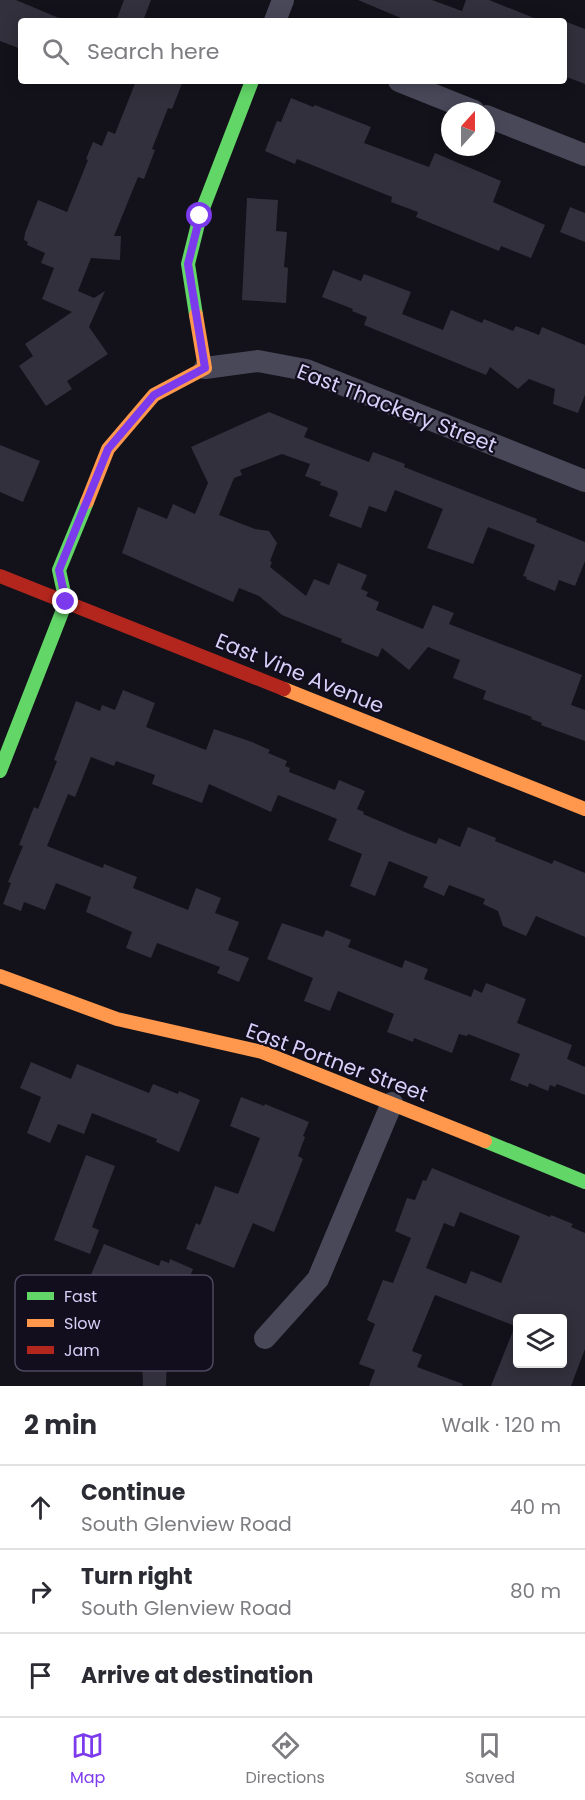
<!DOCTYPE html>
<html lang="en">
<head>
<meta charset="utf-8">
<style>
	:root { --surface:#fff; --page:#f7f7f7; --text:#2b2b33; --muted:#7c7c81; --line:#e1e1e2; --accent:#7c3aed }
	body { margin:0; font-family:Poppins,sans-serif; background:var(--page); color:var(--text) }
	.controls { position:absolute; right:18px; bottom:18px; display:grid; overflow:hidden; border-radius:6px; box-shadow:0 3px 15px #0003 }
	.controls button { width:54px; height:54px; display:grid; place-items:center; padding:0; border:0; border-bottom:2px solid var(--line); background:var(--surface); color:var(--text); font:30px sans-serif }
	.compass { position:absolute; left:441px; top:102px; width:54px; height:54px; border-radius:50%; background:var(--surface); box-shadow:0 3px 15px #0003; rotate:21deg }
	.stop { position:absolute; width:18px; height:18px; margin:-14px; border:4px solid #7c3aed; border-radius:50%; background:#fff }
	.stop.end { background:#7c3aed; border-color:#fff; box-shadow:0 2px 6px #0008 }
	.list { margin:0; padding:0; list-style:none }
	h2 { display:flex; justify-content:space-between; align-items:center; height:78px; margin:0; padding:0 24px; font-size:26px }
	h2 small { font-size:20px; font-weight:400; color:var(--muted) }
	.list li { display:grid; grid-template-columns:39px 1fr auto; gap:18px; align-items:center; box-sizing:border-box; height:84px; padding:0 24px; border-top:2px solid var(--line) }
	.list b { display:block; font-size:22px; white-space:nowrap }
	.list p { margin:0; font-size:20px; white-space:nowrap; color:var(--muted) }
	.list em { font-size:20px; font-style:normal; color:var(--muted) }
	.icon { flex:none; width:33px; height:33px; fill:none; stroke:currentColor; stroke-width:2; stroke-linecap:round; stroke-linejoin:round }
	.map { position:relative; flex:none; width:585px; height:1386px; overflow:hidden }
	.search { position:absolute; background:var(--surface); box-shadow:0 3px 15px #0003; left:18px; right:18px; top:18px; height:66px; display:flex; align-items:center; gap:15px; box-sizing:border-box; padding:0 21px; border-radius:6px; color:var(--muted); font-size:22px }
	.sheet { height:330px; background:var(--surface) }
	nav { display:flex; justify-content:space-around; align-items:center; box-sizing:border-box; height:84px; border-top:2px solid var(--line); background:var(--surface); font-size:16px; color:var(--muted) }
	nav a { display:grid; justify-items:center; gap:3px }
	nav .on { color:var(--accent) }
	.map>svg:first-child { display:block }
	.building { fill:#32303c; fill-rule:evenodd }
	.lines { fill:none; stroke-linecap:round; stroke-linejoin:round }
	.street { stroke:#494859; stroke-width:22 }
	.fast { stroke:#63d668; stroke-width:14 }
	.slow { stroke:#ff974d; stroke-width:14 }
	.jam { stroke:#b3261e; stroke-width:14 }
	.route { stroke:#7c3aed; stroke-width:8 }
	.labels { text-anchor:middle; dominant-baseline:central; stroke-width:4.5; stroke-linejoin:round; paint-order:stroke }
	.street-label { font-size:21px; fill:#d7d0f9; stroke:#120e1d }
	.key { fill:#120e1d; stroke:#4d485f; stroke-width:1.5 }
	.key-label { font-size:16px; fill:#d7d0f9 }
</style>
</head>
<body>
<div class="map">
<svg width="585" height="1386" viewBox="0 0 585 1386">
	<rect width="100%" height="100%" fill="#13121a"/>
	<!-- building -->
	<path class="building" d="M0 0H16L66 21H21V49L0 41Z
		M124 0H151L143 21H116Z
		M358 0H432L462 11 466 0H489L539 20 408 21Z
		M564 21 585 29V84L564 76Z
		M136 81H183L172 109 168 108 152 149 155 150 144 179 138 177 114 236H121L120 260 91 258 78 291 94 298 105 291 89 327 108 354 67 381 72 389 46 406 19 366 33 356 25 344 72 312 42 299 54 268 41 263 45 253 27 245 28 242 24 240 25 233 38 200 67 212 88 160 86 159 93 142 102 146 108 131 115 134Z
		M291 98 313 107 315 105 371 127 364 143 429 167 435 153 501 181 493 202 545 225 531 258 501 246 499 251 416 217 418 212 391 202 392 197 297 159 295 164 265 151 277 121 281 122Z
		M247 198 278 200 276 231 287 232 284 267 288 268 286 303 242 300Z
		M570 207 585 213V242L560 232Z
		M333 270 361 281 364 274 411 292 402 314 443 330 451 310 482 323 484 319 513 331 516 326 539 335 542 327 585 345V395L578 413 553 404 555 389 529 379 518 389 490 367 486 375 364 325 367 317 352 311 353 309 322 297Z
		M269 412 308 428 304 437 369 462 373 452 405 464 404 467 537 519 536 522 585 542V561L575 586 559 580 555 591 526 579 527 577 523 576 535 545 488 527 473 564 427 548 443 509 395 490 386 512 369 506 361 528 329 516 338 494 337 491 320 485 321 482 305 476 310 464 282 454 240 470 242 475 234 478 219 515 255 529 269 531 277 543 270 561 272 562 270 567 306 596 314 579 329 585 338 563 367 575 361 589 368 592 366 596 379 602 376 610 423 629 433 605 454 613 449 624 582 675 571 705 585 710V741L541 725 542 723 531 719 532 717 483 699 486 691 453 678 460 660 428 647 409 670 382 648 378 657 341 642 342 639 282 615 259 596 239 588 233 602 122 553 138 507 167 519 173 504 195 514 208 483 191 447Z
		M0 445 40 461 23 502 0 492Z
		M123 690 155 703 146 727 206 750 214 729 252 742 270 750 268 753 287 761 285 766 290 768 289 772 335 790 339 780 365 791 357 809 364 812 363 814 412 835 436 844 439 838 460 847 468 827 496 838 495 841 552 864 554 860 585 873V937L536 916 526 936 503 926 498 911 483 904 485 899 449 885 444 896 423 887 428 877 389 861 375 896 350 886 362 854 328 840 337 819 278 795 271 812 209 784 202 803 152 784 155 775 116 761 114 766 91 757 75 797 68 794 47 846 103 868 104 864 137 877 133 888 188 910 196 888 221 898 215 913 239 922 228 950 249 958 239 982 217 973 220 967 157 943 151 958 126 948 132 932 86 912 91 897 56 883 45 910 24 902 21 911 3 904 11 883 8 882 23 846 19 845 34 807 38 809 57 761 54 760 76 701 100 711 102 705 115 710Z
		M282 923 323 937 326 930 351 940 348 947 402 968 405 960 428 969 424 979 471 997 474 989 482 993 486 983 526 999 517 1023 572 1045 567 1059 585 1067V1095L557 1084 555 1087 550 1085 548 1091 529 1083 528 1087 510 1080 520 1054 468 1034 467 1036 459 1034 452 1053 414 1038 413 1042 387 1032 394 1014 338 991 330 1011 304 1001 313 978 267 959Z
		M31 1062 71 1079 77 1064 149 1093 153 1084 178 1094 179 1091 200 1100 179 1152 156 1142 157 1139 92 1113 84 1134 58 1124 50 1143 27 1133 41 1097 20 1088Z
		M241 1097 264 1106 265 1104 309 1122 303 1136 305 1137 298 1156 303 1159 274 1232 253 1223 234 1268 186 1249 196 1223 200 1225 215 1186 238 1194 260 1138 230 1126Z
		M86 1155 115 1166 92 1227 99 1230 90 1254 54 1240Z
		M432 1168 550 1217 551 1215 573 1224 571 1227 585 1233V1349L571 1386H491L515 1326 435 1295 412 1351 422 1355 417 1367 463 1384 462 1386H369L375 1370 359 1364 375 1324 367 1320 383 1280 393 1283 411 1238 395 1231 407 1198 415 1200 423 1180 426 1181ZM460 1212 520 1236 501 1283 471 1271 466 1284 426 1268 444 1223 454 1227ZM518 1318H562V1364H518Z
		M104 1244 159 1266 161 1260 169 1263 170 1259 193 1269 182 1295 162 1286 142 1334 76 1310Z
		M142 1356H167L166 1386H143Z"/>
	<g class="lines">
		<!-- street -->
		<path class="street" d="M275 21 283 0
			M399 81 474 111
			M486 116 585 155
			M205 368 258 361 306 370 585 481
			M265 1338 318 1279 392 1103"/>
		<!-- fast -->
		<path class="fast" d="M196 315 188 264 200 216 252 81
			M0 771 66 602 59 570 87 502
			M485 1141 585 1182"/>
		<!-- slow -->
		<path class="slow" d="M87 502 108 449 154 395 205 368 196 315
			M284 689 585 809
			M0 976 117 1019 262 1052 485 1141"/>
		<!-- jam -->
		<path class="jam" d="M0 576 284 689"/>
	</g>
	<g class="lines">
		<!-- route -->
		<path class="route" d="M66 602 59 570 108 449 154 395 205 368 188 264 200 216"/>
	</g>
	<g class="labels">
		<!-- street labels -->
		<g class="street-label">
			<text transform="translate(397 408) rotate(21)">East Thackery Street</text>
			<text transform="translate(300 673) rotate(22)">East Vine Avenue</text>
			<text transform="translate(337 1062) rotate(20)">East Portner Street</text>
		</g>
	</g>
	<!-- legend -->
	<rect x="15" y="1275" width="198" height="96" rx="9" class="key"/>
	<rect x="27" y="1292" width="27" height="8" fill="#63d668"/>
	<rect x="27" y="1319" width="27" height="8" fill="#ff974d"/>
	<rect x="27" y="1346" width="27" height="8" fill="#b3261e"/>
	<g class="key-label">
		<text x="64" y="1302">Fast</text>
		<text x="64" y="1329">Slow</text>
		<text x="64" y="1356">Jam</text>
	</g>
</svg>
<div class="controls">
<button><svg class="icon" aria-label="layers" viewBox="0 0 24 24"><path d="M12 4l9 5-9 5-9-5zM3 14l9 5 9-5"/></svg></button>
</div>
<svg class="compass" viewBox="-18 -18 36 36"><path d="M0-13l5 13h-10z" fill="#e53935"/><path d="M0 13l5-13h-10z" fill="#7c7c81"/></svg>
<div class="stop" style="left:200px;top:216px"></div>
<div class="stop end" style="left:66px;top:602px"></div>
<div class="search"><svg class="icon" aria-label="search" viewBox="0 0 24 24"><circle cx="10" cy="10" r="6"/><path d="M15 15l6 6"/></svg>Search here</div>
</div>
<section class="sheet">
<h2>2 min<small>Walk · 120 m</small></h2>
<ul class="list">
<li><svg class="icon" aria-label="ahead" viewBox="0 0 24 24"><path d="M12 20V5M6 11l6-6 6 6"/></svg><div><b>Continue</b><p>South Glenview Road</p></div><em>40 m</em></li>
<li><svg class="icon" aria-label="right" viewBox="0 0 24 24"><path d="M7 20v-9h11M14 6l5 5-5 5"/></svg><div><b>Turn right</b><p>South Glenview Road</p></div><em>80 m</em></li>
<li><svg class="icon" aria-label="arrive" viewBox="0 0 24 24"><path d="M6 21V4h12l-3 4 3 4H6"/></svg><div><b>Arrive at destination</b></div></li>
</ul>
</section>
<nav>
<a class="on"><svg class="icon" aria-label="map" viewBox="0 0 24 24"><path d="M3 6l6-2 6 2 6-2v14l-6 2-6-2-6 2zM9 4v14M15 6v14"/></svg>Map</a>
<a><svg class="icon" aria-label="directions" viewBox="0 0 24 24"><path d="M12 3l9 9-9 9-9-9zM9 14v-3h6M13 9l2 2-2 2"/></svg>Directions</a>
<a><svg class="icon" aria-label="saved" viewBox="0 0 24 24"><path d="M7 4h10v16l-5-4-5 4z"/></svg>Saved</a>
</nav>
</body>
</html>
